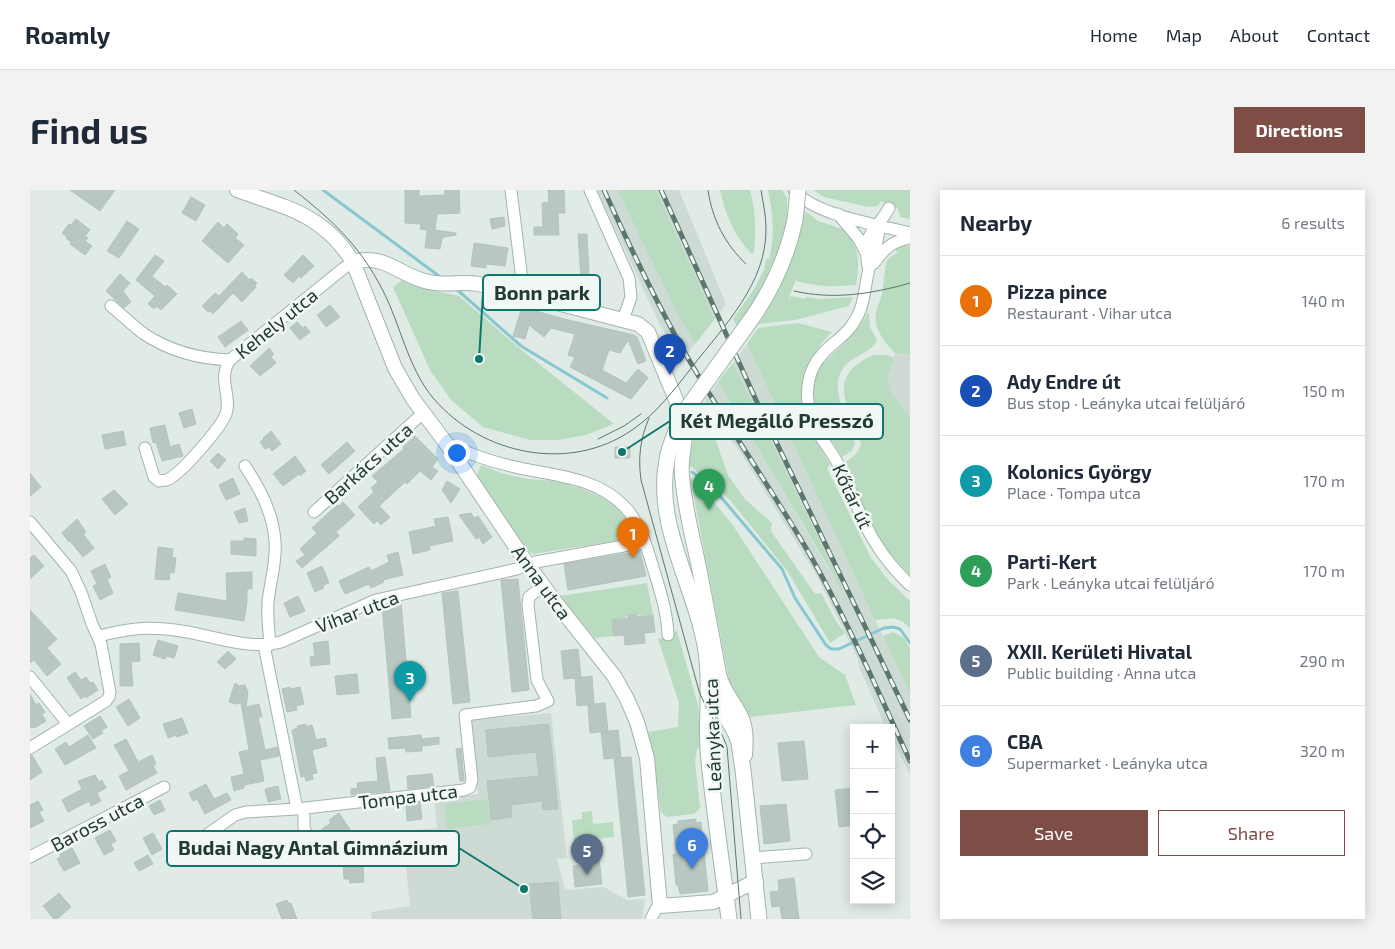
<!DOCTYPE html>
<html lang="en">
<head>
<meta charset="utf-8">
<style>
	:root { --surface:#fff; --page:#f2f2f3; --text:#1f2937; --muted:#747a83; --line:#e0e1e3; --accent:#7d4d46 }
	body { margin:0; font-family:"Exo 2",sans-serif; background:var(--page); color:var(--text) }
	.controls { position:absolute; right:15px; bottom:15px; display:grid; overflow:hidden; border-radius:0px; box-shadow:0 2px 12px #0003 }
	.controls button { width:45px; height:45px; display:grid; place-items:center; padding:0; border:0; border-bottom:1px solid var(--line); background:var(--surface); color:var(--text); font:25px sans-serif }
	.you { position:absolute; left:426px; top:262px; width:18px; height:18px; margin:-12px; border:4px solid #fff; border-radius:50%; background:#1a73e8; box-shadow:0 0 0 8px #1a73e833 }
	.badge { display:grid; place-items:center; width:32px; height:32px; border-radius:50%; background:var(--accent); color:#fff; font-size:16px; font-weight:700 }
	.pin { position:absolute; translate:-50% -41px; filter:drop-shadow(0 1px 2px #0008) }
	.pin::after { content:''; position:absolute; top:26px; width:18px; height:15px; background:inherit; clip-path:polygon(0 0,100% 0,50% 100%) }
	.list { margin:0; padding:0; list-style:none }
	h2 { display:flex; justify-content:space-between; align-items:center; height:65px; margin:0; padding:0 20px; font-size:21px }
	h2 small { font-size:16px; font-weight:400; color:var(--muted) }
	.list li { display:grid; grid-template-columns:32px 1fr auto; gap:15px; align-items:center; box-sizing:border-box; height:90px; padding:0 20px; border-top:1px solid var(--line) }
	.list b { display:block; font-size:19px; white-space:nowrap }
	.list p { margin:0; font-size:16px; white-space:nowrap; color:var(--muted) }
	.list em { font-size:16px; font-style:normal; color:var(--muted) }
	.actions { display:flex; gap:10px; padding:15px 20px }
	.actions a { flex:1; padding:11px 0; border:1px solid var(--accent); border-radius:0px; text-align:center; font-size:18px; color:var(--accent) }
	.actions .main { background:var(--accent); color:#fff }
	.icon { flex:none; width:28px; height:28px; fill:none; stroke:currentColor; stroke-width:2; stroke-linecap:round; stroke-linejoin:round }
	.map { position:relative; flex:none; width:880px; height:729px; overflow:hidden; border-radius:0px }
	header { display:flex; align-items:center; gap:30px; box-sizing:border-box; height:70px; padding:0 25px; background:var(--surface); border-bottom:1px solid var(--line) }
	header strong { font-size:24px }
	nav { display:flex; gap:28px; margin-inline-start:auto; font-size:18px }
	.intro { display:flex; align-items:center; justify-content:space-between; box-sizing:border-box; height:120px; padding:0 30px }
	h1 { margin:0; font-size:35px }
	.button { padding:12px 22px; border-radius:0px; background:var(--accent); color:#fff; font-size:18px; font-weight:700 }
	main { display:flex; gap:30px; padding:0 30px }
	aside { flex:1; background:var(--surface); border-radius:0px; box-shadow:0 2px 12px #0003 }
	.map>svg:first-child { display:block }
	.built { fill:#cedbd5 }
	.green { fill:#b9dcc1 }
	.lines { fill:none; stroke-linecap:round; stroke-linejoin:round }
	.stream { stroke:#88c7d0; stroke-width:3 }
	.building { fill:#b8c8c1; stroke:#b3c4bc }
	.minor-casing { stroke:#a3b3ad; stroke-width:13 }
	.tertiary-casing { stroke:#a3b3ad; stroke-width:16 }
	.secondary-casing { stroke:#9fb6ad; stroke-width:17 }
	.minor { stroke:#fff; stroke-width:11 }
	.tertiary { stroke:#fff; stroke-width:14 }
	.secondary { stroke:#fff; stroke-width:15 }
	.tram { stroke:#5b776e; stroke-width:1 }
	.rail-casing { stroke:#5b776e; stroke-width:5 }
	.rail { stroke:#f0f7f4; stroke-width:3; stroke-dasharray:9; stroke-linecap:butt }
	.secondary-bridge-casing { stroke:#9fb6ad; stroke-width:17; stroke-linecap:butt }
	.secondary-bridge { stroke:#fff; stroke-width:15 }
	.labels { text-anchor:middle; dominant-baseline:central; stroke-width:5; stroke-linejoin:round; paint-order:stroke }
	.street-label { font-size:19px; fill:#213b33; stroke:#f0f7f4 }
	.leader { fill:none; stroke:#0f766e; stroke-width:2 }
	.callout-dot { fill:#0f766e; stroke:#f0f7f4; stroke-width:2 }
	.callout { fill:#f0f7f4; stroke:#0f766e; stroke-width:2 }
	.callout-label { font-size:20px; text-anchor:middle; font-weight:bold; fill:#213b33 }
</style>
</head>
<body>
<header>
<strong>Roamly</strong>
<nav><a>Home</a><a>Map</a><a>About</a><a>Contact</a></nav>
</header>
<div class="intro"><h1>Find us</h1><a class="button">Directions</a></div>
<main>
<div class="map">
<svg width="880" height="729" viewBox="0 0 880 729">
	<rect width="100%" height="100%" fill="#e0ebe6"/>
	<!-- built -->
	<path class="built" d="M567 0H587L648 125 665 154 652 170 630 135Z
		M626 0H649L696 114 685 129Z
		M717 154 880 504V585L861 546V538H856L830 479 828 469 787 386 707 257 702 252 675 210 688 192 817 410 803 377 703 173Z
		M865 163 880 164V226L861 203 858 187Z
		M521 523 537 668 527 669 535 700 574 697 597 710 615 709 612 729H342L341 722 380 716 372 641 407 638 404 608 448 604 440 530Z"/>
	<!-- green -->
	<path class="green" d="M587 0H626L685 129 665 154 648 125Z
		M690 0H720C726 21 726 41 724 62L722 64C704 47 695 23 690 0Z
		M738 0H752L757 8V23L758 24 744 78 726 111 707 136 703 129 724 99 734 80 736 69H739C745 46 743 23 738 0Z
		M783 0H880V29L870 27 868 19 851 11 847 16 838 17 794 7Z
		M775 21 788 31 812 39 824 49 822 51C831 66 828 79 826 95 801 97 790 97 766 91V89L758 110 761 106 775 109 776 107 790 109 823 107 819 116 765 130 727 134C744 109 768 67 770 37H772Z
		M870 55 880 56V164L865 163C855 153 843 139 846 123 847 117 849 113 851 108 854 97 854 84 856 73L859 68 867 63 865 57Z
		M375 88 400 100 429 106 488 157 584 234 556 245 529 250H500L453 237 421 210 400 180 363 97Z
		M838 122 839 123 840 137 847 150C844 159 831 164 823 169 792 188 817 228 825 253L822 261 812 267 789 231 784 212V192L790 176 816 152 829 137Z
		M768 133 802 142C784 160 773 177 773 203 773 210 773 219 775 226 781 243 791 258 800 274L797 278 841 368 860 392 880 411V439C870 426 861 428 845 430L717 154 728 138Z
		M843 165H856L864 168 858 187 861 203 880 226V386L854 356 840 332 815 272C824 267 829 262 831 253 818 216 795 187 843 165Z
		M703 173 803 377 820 417 800 380 688 192Z
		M673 214 698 285 715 309 742 333 741 341 785 404 791 403 807 433 815 443 800 453 758 382 700 310 659 275V265L664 249 662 232Z
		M451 275 474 284 498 289 526 291 550 298 571 307 590 320 603 338V344L598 349 503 364 497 360 447 286Z
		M660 287 679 306 702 334 789 467 815 485 826 515 720 527 702 499 699 490Z
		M617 393 623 425 611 426 606 424 598 425 594 428 582 430 584 446 565 448 530 406Z
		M647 441 668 515 672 557 667 559 665 571 670 618 664 624 637 627 631 622 630 617 624 565 618 542 648 537 649 513 628 449 639 446V443Z
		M863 442 874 448 880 459V504L853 446Z
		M457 609 460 634 417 639 414 614Z
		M562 621 563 634 583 632 584 647 564 649 565 660 545 661 542 630 552 629V622Z"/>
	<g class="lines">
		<!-- stream -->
		<path class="stream" d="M293 0 413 89
			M424 97 491 156 577 208
			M662 282 684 299 752 379 765 408 796 455 801 459H809L854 438 863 437 870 439 880 453"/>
	</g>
	<!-- building -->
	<path class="building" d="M40 0H85L70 21Z
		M375 0H389V6L415 5V0H429L430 23 407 24 405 40 426 43V45L409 48H412L410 59 395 58 397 40 390 39 391 34 375 33Z
		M518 0H534L535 23H528L529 45H504V37H513L512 13 519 12Z
		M161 7 175 15 166 31 152 23Z
		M474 27 475 36 462 39 460 29Z
		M46 29 60 40 55 46 58 48 55 51 62 56 55 65 40 54 41 52 36 48 37 47 32 43 39 34 41 35Z
		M97 31 109 39 89 68 77 61Z
		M188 32 194 38 197 34 208 44 205 48 214 55 198 73 172 51Z
		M548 44H557L559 85 551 89Z
		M444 53 478 58 475 76 456 74V78L441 76Z
		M125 65 134 71 122 86 135 97 137 95 147 104 131 120 126 116 124 119 118 114 125 106 106 90Z
		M273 65 284 76 271 88 269 86 263 93 254 85Z
		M212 82 219 90 221 88 227 93 225 95 226 97 212 112 203 103 183 124 180 121 178 122 172 116 185 103 189 106Z
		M90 84 100 93 93 101 101 112 94 118 76 101Z
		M300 115 310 127 296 137 287 125Z
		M492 117 534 129 604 145 607 147 616 171 608 174 598 150 590 163 579 160 572 180 596 193 608 179 618 188 601 209 540 177 545 167 538 165 545 144 521 138 514 147 499 135 495 149 483 146Z
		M211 131 218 140 195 157 188 147Z
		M267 132 273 138 275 136 280 142 270 150 260 138Z
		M239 158 244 164 241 167 246 173 230 186 220 176Z
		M162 219 166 234 154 238 149 223Z
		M135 235 140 257 149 254 153 266 132 271 126 252 123 253 120 238Z
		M93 241 96 255 75 259 72 245Z
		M241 241 251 254 242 261 239 257 235 259 230 252 234 249 233 248Z
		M385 246 408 269 402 277 408 281 401 290 390 281 377 294 375 292 349 316 360 327 351 335 347 331 344 334 328 317 344 302 341 298 348 292 342 286 374 259 373 257Z
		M317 252 325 261 299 284 291 275Z
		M585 257H600V268H585Z
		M188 263 196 270 188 279 180 271Z
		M265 266 276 281 270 286 269 284 253 296 243 284Z
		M0 283 11 297 0 306Z
		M203 288 210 304 196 310 189 295Z
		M417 291 430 299 421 313 412 300Z
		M84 300 98 314 85 325 72 309Z
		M313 312 325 325 306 342 309 346 272 378 266 371 275 365 270 359 287 343 282 338 307 315 309 316Z
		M215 318 218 331 209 333 204 322Z
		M441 323 444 328 448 326 462 347 453 354 449 347 446 349 429 325Z
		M418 327 423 351 399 356 400 360 383 364 379 342 406 336 404 329Z
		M47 329 56 342 53 344 64 358 53 367 40 351 39 352 32 343Z
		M214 348 226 349V366L201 364V351H214Z
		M128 357 143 359 142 367 146 368 144 383 140 382 139 390 125 389Z
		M610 361 616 386 538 400 534 374Z
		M368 362 373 385 353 390 354 392 341 398 339 394 315 404 309 391 339 377 341 381 359 372 357 365Z
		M4 365 14 376 0 389V368Z
		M75 374 81 387 77 389 83 403 70 410 63 396 67 394 61 381Z
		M292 376 299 393 293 395 294 398 285 402 277 383Z
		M222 382V399H217V412L214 431 145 420 148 403 197 411 196 383Z
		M488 389 499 500 482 502 471 390Z
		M428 401 440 512 423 514 412 403Z
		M268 406 275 421 260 427 254 413Z
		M371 413 381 527 362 529 352 416Z
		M0 420 27 449 17 458 31 474 17 486 4 470 0 473Z
		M606 424 607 427 623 425 625 442 614 443 615 453 595 455 594 445 584 446 582 430 598 428V425Z
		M128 450 148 456 144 468 136 466 135 469 123 465Z
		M298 451 300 474 281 476 280 467 285 466 283 453Z
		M109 453 110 471 101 472 103 496H90V454Z
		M548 459 551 487 547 488 562 486 564 514 575 513 578 541 560 543 558 515 564 514 547 516 545 488 534 489 531 461Z
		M198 461 206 469 195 479 187 472Z
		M45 482 51 490 56 487 60 493 63 492 68 500 56 508 55 506 51 509 37 488Z
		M327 484 329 503 307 505 305 486Z
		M205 493 209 496 215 495 218 502 216 517 229 514 232 527H228L235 560 247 557 249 566 230 570 234 591 214 595V598L204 601 201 587 214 584 209 562 219 560 211 513 205 514 199 512Z
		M260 497 261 499 270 497 274 514 266 516 267 520 257 522 252 499Z
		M0 504 6 515 9 513 15 522 12 524 16 531 4 538 3 537 0 538Z
		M99 509 110 528 98 536 86 517Z
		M70 526 77 537 71 541 73 543 63 549 54 536Z
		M152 528 158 543 147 547 146 545 138 548 133 534Z
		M276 534V537L282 535 286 550 295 548 297 556 282 560 287 583 282 584 283 589 276 591 275 586 271 587 262 540 268 538 267 536Z
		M519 534 528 619 513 620 512 611 481 615 482 627 461 630 457 591 509 586 506 562 458 567 456 540Z
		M588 540 591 567 585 568 601 567 615 705 598 707 584 568 574 569 571 542Z
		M58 545 66 558 35 575 25 559 36 552 39 557Z
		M391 545 392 549 409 547V554L392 556V561L376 562 375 558 359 559 358 548Z
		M96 549 108 572 122 565 126 574 123 576 127 583 96 600 89 586 99 581 84 555Z
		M774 551 778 589 752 591 748 553Z
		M431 558 434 589V591H430L426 559Z
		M0 565H2L12 582 0 590Z
		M355 567 360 601 321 605V599L328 598 327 593 348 591 346 568Z
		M402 584 404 596 378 599 377 586Z
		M65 585 69 592 72 590 76 598 67 603 71 611 61 616 59 611 38 622 32 610 52 599 48 591Z
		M176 594 184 609 197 603 201 610 175 624 167 609 163 611 159 603Z
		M248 596 251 609 238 612 235 599Z
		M824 598V635L809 637 805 600Z
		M130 610 135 620 124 625 119 616Z
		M8 611 13 620 9 622 14 631 0 638V615Z
		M390 612 392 629 377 631 376 616Z
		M756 614 760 651 734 654 730 616Z
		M309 623 327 650 312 661 313 676 309 671 295 672V663H303L290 643 293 641 292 639 301 633 299 630Z
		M666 629V633L671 632 678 701 650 704 648 695H646L643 664H646L643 635 648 634V631Z
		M80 640 86 651 81 654 84 660 74 665 65 648Z
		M123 643 132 659 122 665 113 648Z
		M42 658 50 673 34 681 27 669 31 667 30 664Z
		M118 665 123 674 109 681 104 673Z
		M569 669 572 694 545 697 543 676 557 674 556 670Z
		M327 672V676L333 675 334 692 320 693 319 689H314L313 673Z
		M764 688 769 729H752L750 716 742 717 740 702 749 701 748 690Z
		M528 692 531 729H503L499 694Z
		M29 703 41 717 27 729H24L13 716Z
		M257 710 259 714 261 713 267 729H252L246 714Z"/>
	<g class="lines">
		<!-- minor casing -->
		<g class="minor-casing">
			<path id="minor" d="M481 0 494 106
				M560 0 599 88 601 107 593 130
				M764 0C783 25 849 35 880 43
				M808 24 829 49 835 61
				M849 35C850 50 842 65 839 79 833 103 836 118 819 139 807 153 791 160 783 178 776 193 776 211 781 226 785 243 799 257 807 272 818 292 825 314 835 334 846 357 862 378 880 395
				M844 73C854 59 862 51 880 48
				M838 76C832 41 844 45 859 18
				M81 116C92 125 103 136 114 144 140 161 170 169 200 170
				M416 253C435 262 455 270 477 275 518 286 562 284 594 316 609 331 616 354 622 374 629 397 637 420 638 445
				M115 258 124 287 129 291C131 290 134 291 136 290 149 287 191 237 196 224 202 205 187 189 200 170L314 78 323 72
				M215 276C230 299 243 323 245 351 247 371 240 392 238 412 237 427 239 441 240 455
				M284 322 393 223
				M0 332 41 381 51 402 62 434 71 454 80 502 79 507 76 511 0 558
				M69 446C97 439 116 436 145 440 179 444 217 461 251 452L346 410 487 379 506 372 615 352
				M234 455 267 619
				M0 487 38 534
				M274 618V637L282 659
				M158 658 205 625 216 622 267 619 434 600 440 597 442 590 435 525 506 516 518 511 507 490 498 415 499 407 513 396
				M0 667 134 597
				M723 668 776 664
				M621 729 626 719 630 716"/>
		</g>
		<!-- tertiary casing -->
		<g class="tertiary-casing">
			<path id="tertiary" d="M207 0C257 18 293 24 323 72L365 178 383 209 416 253 498 375 523 409 584 486 597 509 607 532 617 568 630 716 683 712 726 691
				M323 72C356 63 371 87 399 92 415 96 432 91 448 94 502 105 555 121 608 134L618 142 655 232C657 251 650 267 652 285 654 313 661 341 667 368 675 407 682 445 689 484 692 499 701 508 708 521 717 534 716 551 715 565"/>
		</g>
		<!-- secondary casing -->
		<g class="secondary-casing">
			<path id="secondary" d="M720 131C742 100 757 68 765 30
				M646 241C643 250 638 260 637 270 624 336 666 397 676 461 681 494 676 527 678 560 683 616 692 673 699 729
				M683 497 686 509 706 544 709 553 713 580 729 729"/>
		</g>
		<!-- minor -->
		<use href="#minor" class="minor"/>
		<!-- tertiary -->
		<use href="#tertiary" class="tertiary"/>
		<!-- secondary -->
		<use href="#secondary" class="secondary"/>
		<!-- tram -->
		<path class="tram" d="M264 0C306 33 334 60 357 109 372 142 380 181 404 209 452 265 540 283 602 240 627 223 644 200 662 177 694 136 737 93 736 38 736 25 733 13 731 0
			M678 0C682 29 695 54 716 74
			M764 101C803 110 842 104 880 93
			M619 228C610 249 608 268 611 290L669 501C676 521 690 536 697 557L711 729
			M568 249 594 236 611 224"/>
		<!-- rail casing -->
		<g class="rail-casing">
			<path id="rail" d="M574 0C599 55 625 110 655 163 694 231 739 295 779 363 817 430 848 501 880 571
				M631 0 726 210 880 530"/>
		</g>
		<!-- rail -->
		<use href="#rail" class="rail"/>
		<!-- secondary-bridge casing -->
		<g class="secondary-bridge-casing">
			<path id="secondary-bridge" d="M765 30 768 0
				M646 241 658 217 720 131"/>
		</g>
		<!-- secondary-bridge -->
		<use href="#secondary-bridge" class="secondary-bridge"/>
	</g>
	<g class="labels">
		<!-- street labels -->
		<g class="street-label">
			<text transform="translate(246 133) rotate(-39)">Kehely utca</text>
			<text transform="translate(338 273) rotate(-42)">Barkács utca</text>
			<text transform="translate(823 306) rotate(65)">Kőtár út</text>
			<text transform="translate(512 392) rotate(54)">Anna utca</text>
			<text transform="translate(327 421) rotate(-21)">Vihar utca</text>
			<text transform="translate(682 545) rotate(-92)">Leányka utca</text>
			<text transform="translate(378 606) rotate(-7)">Tompa utca</text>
			<text transform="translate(67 632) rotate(-28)">Baross utca</text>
		</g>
	</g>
	<!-- callouts -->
	<path class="leader" d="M449 169L453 103M592 262L640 231M494 699L429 658"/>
	<g class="callout-dot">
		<circle cx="449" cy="169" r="5"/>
		<circle cx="592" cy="262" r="5"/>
		<circle cx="494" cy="699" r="5"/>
	</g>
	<g class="callout">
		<rect x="453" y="85" width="117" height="35" rx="5"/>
		<rect x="640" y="214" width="213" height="35" rx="5"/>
		<rect x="137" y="641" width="292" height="35" rx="5"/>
	</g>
	<g class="callout-label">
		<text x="512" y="110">Bonn park</text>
		<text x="747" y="238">Két Megálló Presszó</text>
		<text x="283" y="665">Budai Nagy Antal Gimnázium</text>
	</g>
</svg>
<div class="controls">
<button>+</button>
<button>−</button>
<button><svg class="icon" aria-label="locate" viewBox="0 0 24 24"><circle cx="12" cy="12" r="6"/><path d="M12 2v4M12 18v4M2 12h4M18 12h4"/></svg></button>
<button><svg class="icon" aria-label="layers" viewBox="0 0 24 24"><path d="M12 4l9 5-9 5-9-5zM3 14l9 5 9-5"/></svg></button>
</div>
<div class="you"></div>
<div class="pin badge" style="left:603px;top:368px;background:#e8710a">1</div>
<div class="pin badge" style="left:640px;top:185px;background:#1a4fb4">2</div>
<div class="pin badge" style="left:380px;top:512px;background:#0f9aa8">3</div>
<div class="pin badge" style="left:679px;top:320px;background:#2e9e5b">4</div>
<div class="pin badge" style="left:557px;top:685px;background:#5c6f8a">5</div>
<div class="pin badge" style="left:662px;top:679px;background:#3f7fe0">6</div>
</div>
<aside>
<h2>Nearby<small>6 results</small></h2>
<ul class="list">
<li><span class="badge" style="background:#e8710a">1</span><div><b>Pizza pince</b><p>Restaurant · Vihar utca</p></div><em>140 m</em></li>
<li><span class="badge" style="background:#1a4fb4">2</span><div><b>Ady Endre út</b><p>Bus stop · Leányka utcai felüljáró</p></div><em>150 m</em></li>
<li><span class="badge" style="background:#0f9aa8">3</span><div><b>Kolonics György</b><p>Place · Tompa utca</p></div><em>170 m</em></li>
<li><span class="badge" style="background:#2e9e5b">4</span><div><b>Parti-Kert</b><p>Park · Leányka utcai felüljáró</p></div><em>170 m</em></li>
<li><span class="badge" style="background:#5c6f8a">5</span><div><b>XXII. Kerületi Hivatal</b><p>Public building · Anna utca</p></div><em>290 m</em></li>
<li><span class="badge" style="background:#3f7fe0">6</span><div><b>CBA</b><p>Supermarket · Leányka utca</p></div><em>320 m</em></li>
</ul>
<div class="actions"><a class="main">Save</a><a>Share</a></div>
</aside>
</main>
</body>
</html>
